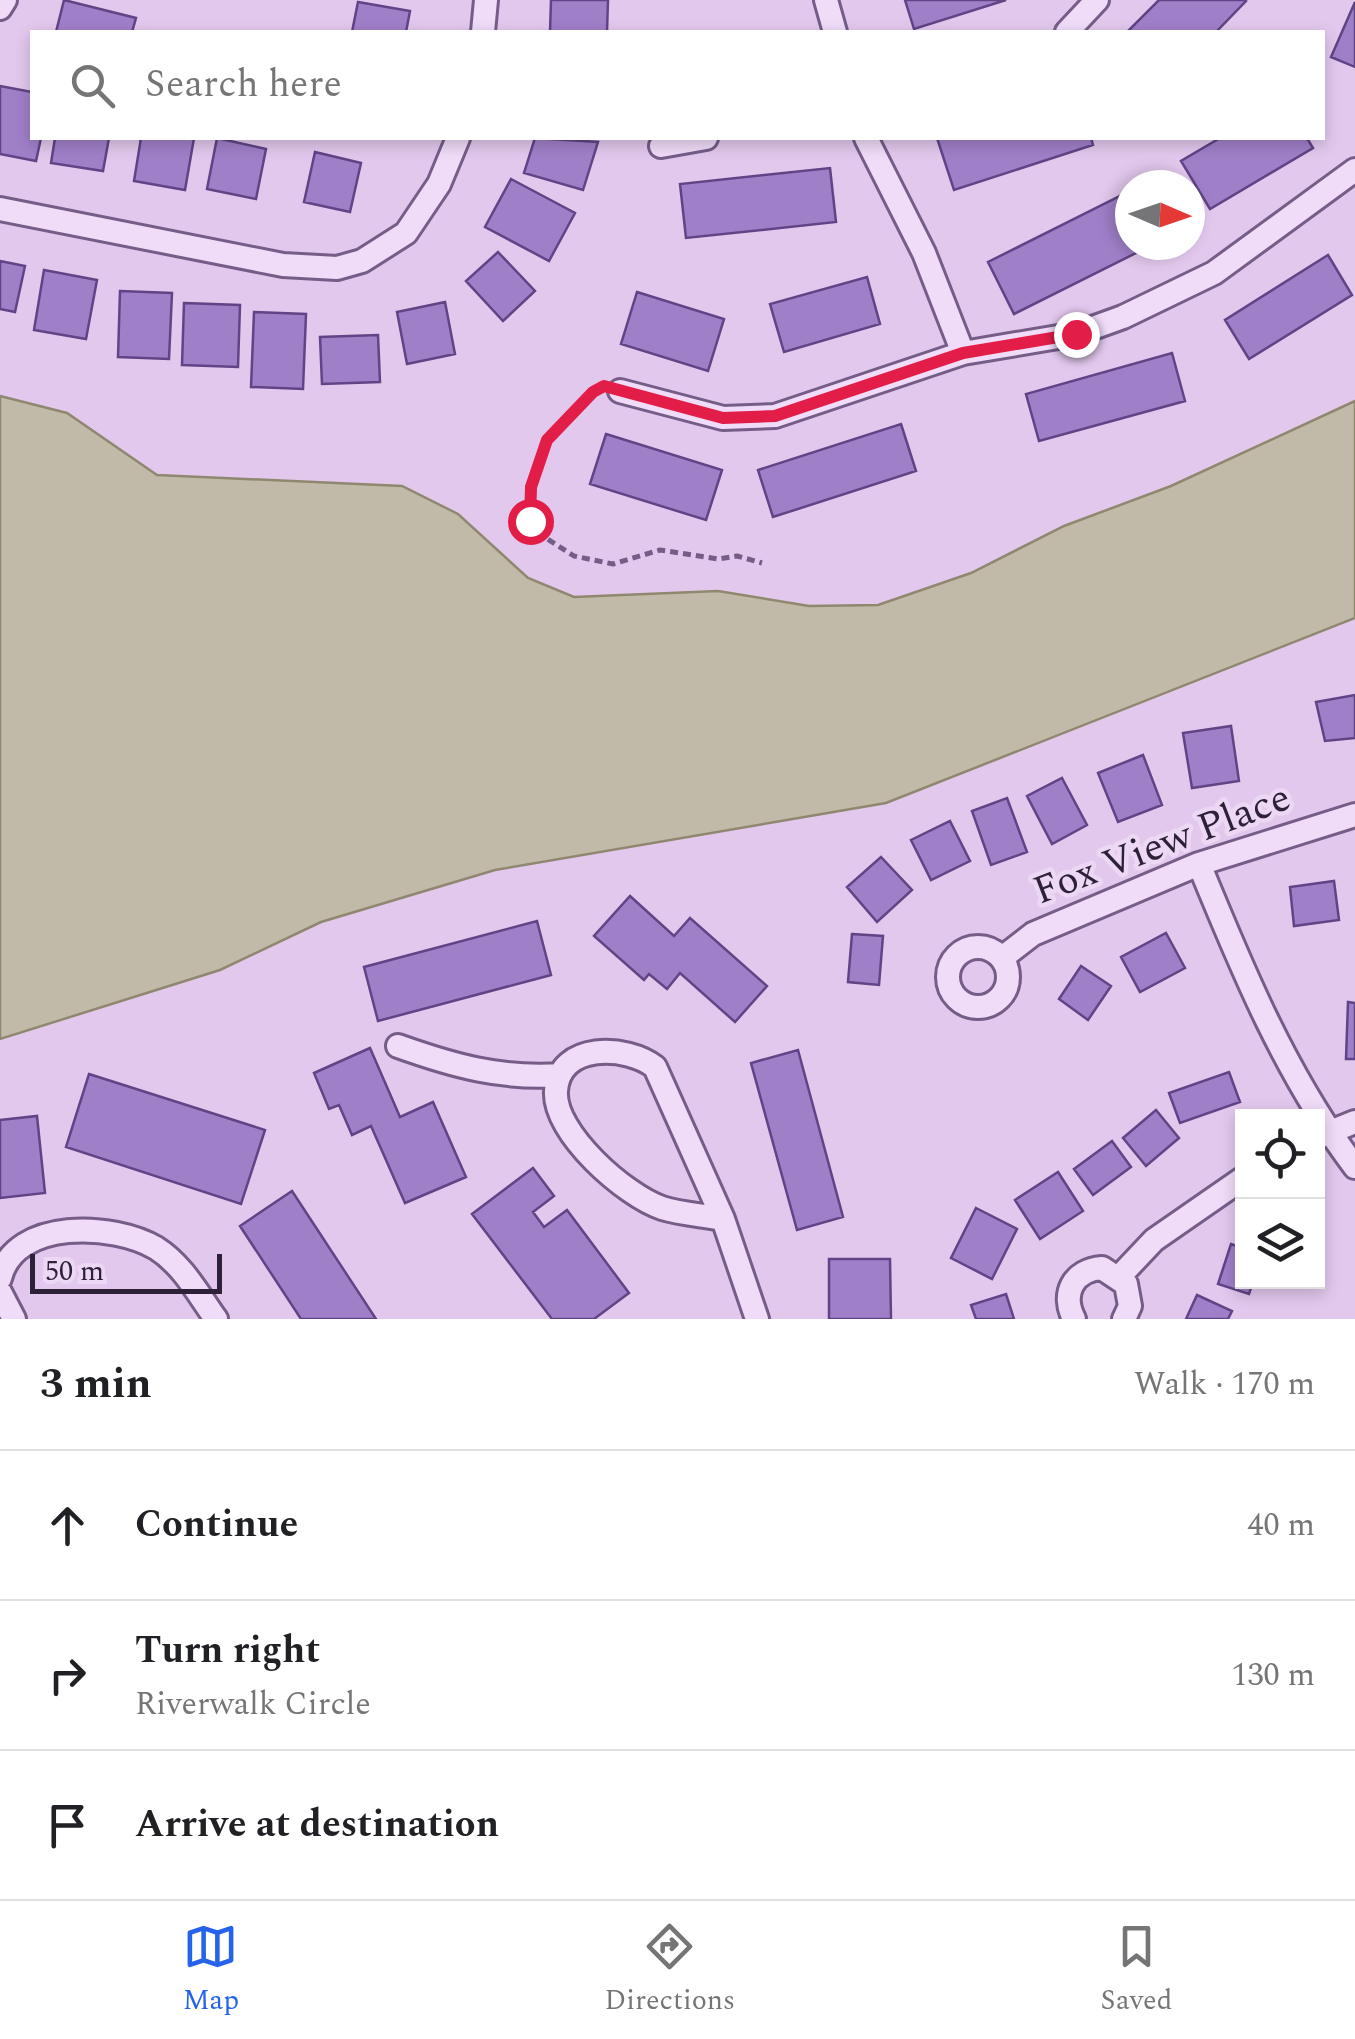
<!DOCTYPE html>
<html lang="en">
<head>
<meta charset="utf-8">
<style>
	:root { --surface:#fff; --page:#f6f6f6; --text:#202124; --muted:#757577; --line:#e0e0e0; --accent:#2563eb }
	body { margin:0; font-family:Spectral,serif; background:var(--page); color:var(--text) }
	.controls { position:absolute; right:30px; bottom:30px; display:grid; overflow:hidden; border-radius:0px; box-shadow:0 5px 15px #0003 }
	.controls button { width:90px; height:90px; display:grid; place-items:center; padding:0; border:0; border-bottom:2px solid var(--line); background:var(--surface); color:var(--text); font:50px sans-serif }
	.compass { position:absolute; left:1115px; top:170px; width:90px; height:90px; border-radius:50%; background:var(--surface); box-shadow:0 5px 15px #0003; rotate:92deg }
	.scale { position:absolute; left:30px; bottom:25px; width:192px; box-sizing:border-box; padding-left:10px; border:5px solid #2d2039; border-top:0; font-size:28px; line-height:35px; white-space:nowrap; color:#2d2039; -webkit-text-stroke:8px #ecd7f4; paint-order:stroke }
	.stop { position:absolute; width:30px; height:30px; margin:-22px; border:8px solid #e11d48; border-radius:50%; background:#fff }
	.stop.end { background:#e11d48; border-color:#fff; box-shadow:0 2px 10px #0008 }
	.list { margin:0; padding:0; list-style:none }
	h2 { display:flex; justify-content:space-between; align-items:center; height:130px; margin:0; padding:0 40px; font-size:42px }
	h2 small { font-size:32px; font-weight:400; color:var(--muted) }
	.list li { display:grid; grid-template-columns:65px 1fr auto; gap:30px; align-items:center; box-sizing:border-box; height:150px; padding:0 40px; border-top:2px solid var(--line) }
	.list b { display:block; font-size:38px; white-space:nowrap }
	.list p { margin:0; font-size:32px; white-space:nowrap; color:var(--muted) }
	.list em { font-size:32px; font-style:normal; color:var(--muted) }
	.icon { flex:none; width:55px; height:55px; fill:none; stroke:currentColor; stroke-width:2; stroke-linecap:round; stroke-linejoin:round }
	.map { position:relative; flex:none; width:1355px; height:1319px; overflow:hidden }
	.search { position:absolute; background:var(--surface); box-shadow:0 5px 15px #0003; left:30px; right:30px; top:30px; height:110px; display:flex; align-items:center; gap:25px; box-sizing:border-box; padding:0 35px; border-radius:0px; color:var(--muted); font-size:38px }
	.sheet { height:580px; background:var(--surface) }
	nav { display:flex; justify-content:space-around; align-items:center; box-sizing:border-box; height:140px; border-top:2px solid var(--line); background:var(--surface); font-size:28px; color:var(--muted) }
	nav a { display:grid; justify-items:center; gap:5px }
	nav .on { color:var(--accent) }
	.map>svg:first-child { display:block }
	.water { fill:#c1baa8; stroke:#8f886f; stroke-width:2.5 }
	.building { fill:#a07fc9; stroke:#604486; stroke-width:2.5 }
	.lines { fill:none; stroke-linecap:round; stroke-linejoin:round }
	.minor-casing { stroke:#755d88; stroke-width:28 }
	.path { stroke:#755d88; stroke-width:5; stroke-dasharray:8 5; stroke-linecap:butt }
	.minor { stroke:#f0dbf8; stroke-width:22 }
	.route { stroke:#e11d48; stroke-width:12 }
	.labels { text-anchor:middle; dominant-baseline:central; stroke-width:9; stroke-linejoin:round; paint-order:stroke }
	.street-label { font-size:40px; fill:#2d2039; stroke:#ecd7f4 }
</style>
</head>
<body>
<div class="map">
<svg width="1355" height="1319" viewBox="0 0 1355 1319">
	<rect width="100%" height="100%" fill="#e2c8ed"/>
	<!-- water -->
	<path class="water" d="M0 396 67 413 157 475 402 486 458 514 528 578 574 597 718 591 809 606 878 605 971 573 1064 526 1171 486 1355 401V618L886 803 495 870 321 922 220 970 0 1039Z"/>
	<!-- building -->
	<path class="building" d="M64 0 136 18 132 32H56Z
		M551 0H608L607 32H550Z
		M905 0H1006L914 29Z
		M1159 0H1245L1246 1 1216 32H1127Z
		M358 2 410 11 406 32H352Z
		M1355 2V67L1331 57Z
		M0 86 32 92V138H41L36 161 0 154Z
		M55 138H109L103 171 51 163Z
		M141 138H194L185 190 134 181Z
		M217 138 266 149 256 199 207 189Z
		M535 138 598 142 583 190 524 173Z
		M937 138H1091L1093 145 954 190Z
		M1220 138H1307L1313 148 1210 209 1181 161Z
		M315 152 361 163 350 212 304 202Z
		M830 168 836 222 686 238 680 184Z
		M511 179 575 213 549 261 485 227Z
		M1124 194 1130 206V245L1150 246 1014 314 988 262Z
		M498 252 535 291 503 321 466 281Z
		M1328 255 1352 295 1249 359 1225 320Z
		M0 261 25 266 15 312 0 309Z
		M44 270 97 280 86 339 34 330Z
		M867 277 880 324 784 352 770 304Z
		M120 291 172 293 169 359 118 357Z
		M637 292 724 319 708 371 621 344Z
		M445 302 455 354 407 364 397 312Z
		M184 303 240 305 238 367 182 365Z
		M254 312 306 314 303 389 251 387Z
		M378 335 380 382 322 384 320 337Z
		M1172 353 1185 401 1039 441 1026 394Z
		M901 424 916 471 773 517 758 470Z
		M606 434 722 470 706 520 590 484Z
		M1355 695V738L1325 741 1316 702Z
		M1231 726 1239 781 1192 788 1183 733Z
		M1143 755 1162 805 1118 822 1098 773Z
		M1062 778 1087 825 1052 844 1027 796Z
		M1007 798 1027 852 991 865 972 811Z
		M950 821 970 861 931 880 911 840Z
		M881 857 912 890 877 922 847 887Z
		M1334 881 1339 920 1294 926 1290 887Z
		M630 896 674 936 690 918 767 986 735 1022 680 973 667 989 649 974 644 980 594 936Z
		M537 921 551 975 378 1021 364 967Z
		M1166 933 1185 968 1140 992 1121 957Z
		M852 934 883 936 879 985 848 982Z
		M1081 966 1111 986 1088 1020 1059 999Z
		M1348 1002 1355 1003V1059H1346Z
		M370 1048 400 1117 433 1102 466 1177 405 1203 371 1126 352 1135 339 1105 329 1109 314 1073Z
		M798 1050 843 1217 797 1230 751 1063Z
		M1229 1072 1240 1102 1180 1123 1169 1093Z
		M89 1074 265 1130 241 1204 66 1147Z
		M1156 1110 1179 1138 1146 1166 1123 1138Z
		M37 1116 45 1193 0 1198V1120Z
		M1112 1141 1131 1167 1093 1195 1074 1169Z
		M533 1168 554 1196 533 1212 544 1227 567 1210 629 1293 594 1319H552L472 1214Z
		M1058 1172 1083 1211 1040 1239 1015 1200Z
		M292 1191 376 1319H301L240 1226Z
		M976 1208 1017 1229 992 1279 951 1258Z
		M1231 1244 1242 1248V1282H1253L1249 1294 1218 1284Z
		M829 1259H890L891 1319H829Z
		M1006 1294 1014 1319H976L971 1305Z
		M1197 1295 1232 1311 1228 1319H1186Z"/>
	<g class="lines">
		<!-- minor casing -->
		<g class="minor-casing">
			<path id="minor" d="M826 0 835 32
				M0 8 5 0
				M483 32 486 0
				M1067 32 1097 0
				M866 138 924 253 963 353
				M661 146 706 138
				M0 209 283 265 337 268 362 261 406 233 439 184 458 138
				M620 391 723 418 775 416 963 353 1076 334 1123 317 1214 273 1355 170
				M1199 864C1242 969 1286 1076 1355 1167
				M948 977a30 30 0 1 1 60 0a30 30 0 1 1-60 0Z
				M1002 958 1033 934 1199 864 1355 815
				M398 1046C454 1066 501 1079 560 1075
				M1318 1137 1355 1122
				M723 1219C703 1215 681 1214 662 1208 626 1196 553 1133 556 1091 559 1042 627 1045 655 1067L723 1219 757 1319
				M1120 1276 1154 1240 1242 1179
				M0 1278C15 1218 114 1223 156 1248 183 1265 198 1294 216 1319
				M0 1292 14 1319
				M1074 1319C1061 1294 1073 1270 1102 1268L1126 1284 1130 1306 1124 1319"/>
		</g>
		<!-- path -->
		<path class="path" d="M598 389 547 440 531 487 530 521 538 533 574 556 613 564 660 550 718 559 737 556 762 563"/>
		<!-- minor -->
		<use href="#minor" class="minor"/>
	</g>
	<g class="lines">
		<!-- route -->
		<path class="route" d="M530 521 531 487 547 440 593 392 604 386 723 418 775 416 963 353 1076 334"/>
	</g>
	<g class="labels">
		<!-- street labels -->
		<g class="street-label">
			<text transform="translate(1162 845) rotate(-21)">Fox View Place</text>
		</g>
	</g>
</svg>
<div class="controls">
<button><svg class="icon" aria-label="locate" viewBox="0 0 24 24"><circle cx="12" cy="12" r="6"/><path d="M12 2v4M12 18v4M2 12h4M18 12h4"/></svg></button>
<button><svg class="icon" aria-label="layers" viewBox="0 0 24 24"><path d="M12 4l9 5-9 5-9-5zM3 14l9 5 9-5"/></svg></button>
</div>
<svg class="compass" viewBox="-18 -18 36 36"><path d="M0-13l5 13h-10z" fill="#e53935"/><path d="M0 13l5-13h-10z" fill="#757577"/></svg>
<div class="scale">50 m</div>
<div class="stop" style="left:530px;top:521px"></div>
<div class="stop end" style="left:1076px;top:334px"></div>
<div class="search"><svg class="icon" aria-label="search" viewBox="0 0 24 24"><circle cx="10" cy="10" r="6"/><path d="M15 15l6 6"/></svg>Search here</div>
</div>
<section class="sheet">
<h2>3 min<small>Walk · 170 m</small></h2>
<ul class="list">
<li><svg class="icon" aria-label="ahead" viewBox="0 0 24 24"><path d="M12 20V5M6 11l6-6 6 6"/></svg><div><b>Continue</b></div><em>40 m</em></li>
<li><svg class="icon" aria-label="right" viewBox="0 0 24 24"><path d="M7 20v-9h11M14 6l5 5-5 5"/></svg><div><b>Turn right</b><p>Riverwalk Circle</p></div><em>130 m</em></li>
<li><svg class="icon" aria-label="arrive" viewBox="0 0 24 24"><path d="M6 21V4h12l-3 4 3 4H6"/></svg><div><b>Arrive at destination</b></div></li>
</ul>
</section>
<nav>
<a class="on"><svg class="icon" aria-label="map" viewBox="0 0 24 24"><path d="M3 6l6-2 6 2 6-2v14l-6 2-6-2-6 2zM9 4v14M15 6v14"/></svg>Map</a>
<a><svg class="icon" aria-label="directions" viewBox="0 0 24 24"><path d="M12 3l9 9-9 9-9-9zM9 14v-3h6M13 9l2 2-2 2"/></svg>Directions</a>
<a><svg class="icon" aria-label="saved" viewBox="0 0 24 24"><path d="M7 4h10v16l-5-4-5 4z"/></svg>Saved</a>
</nav>
</body>
</html>
